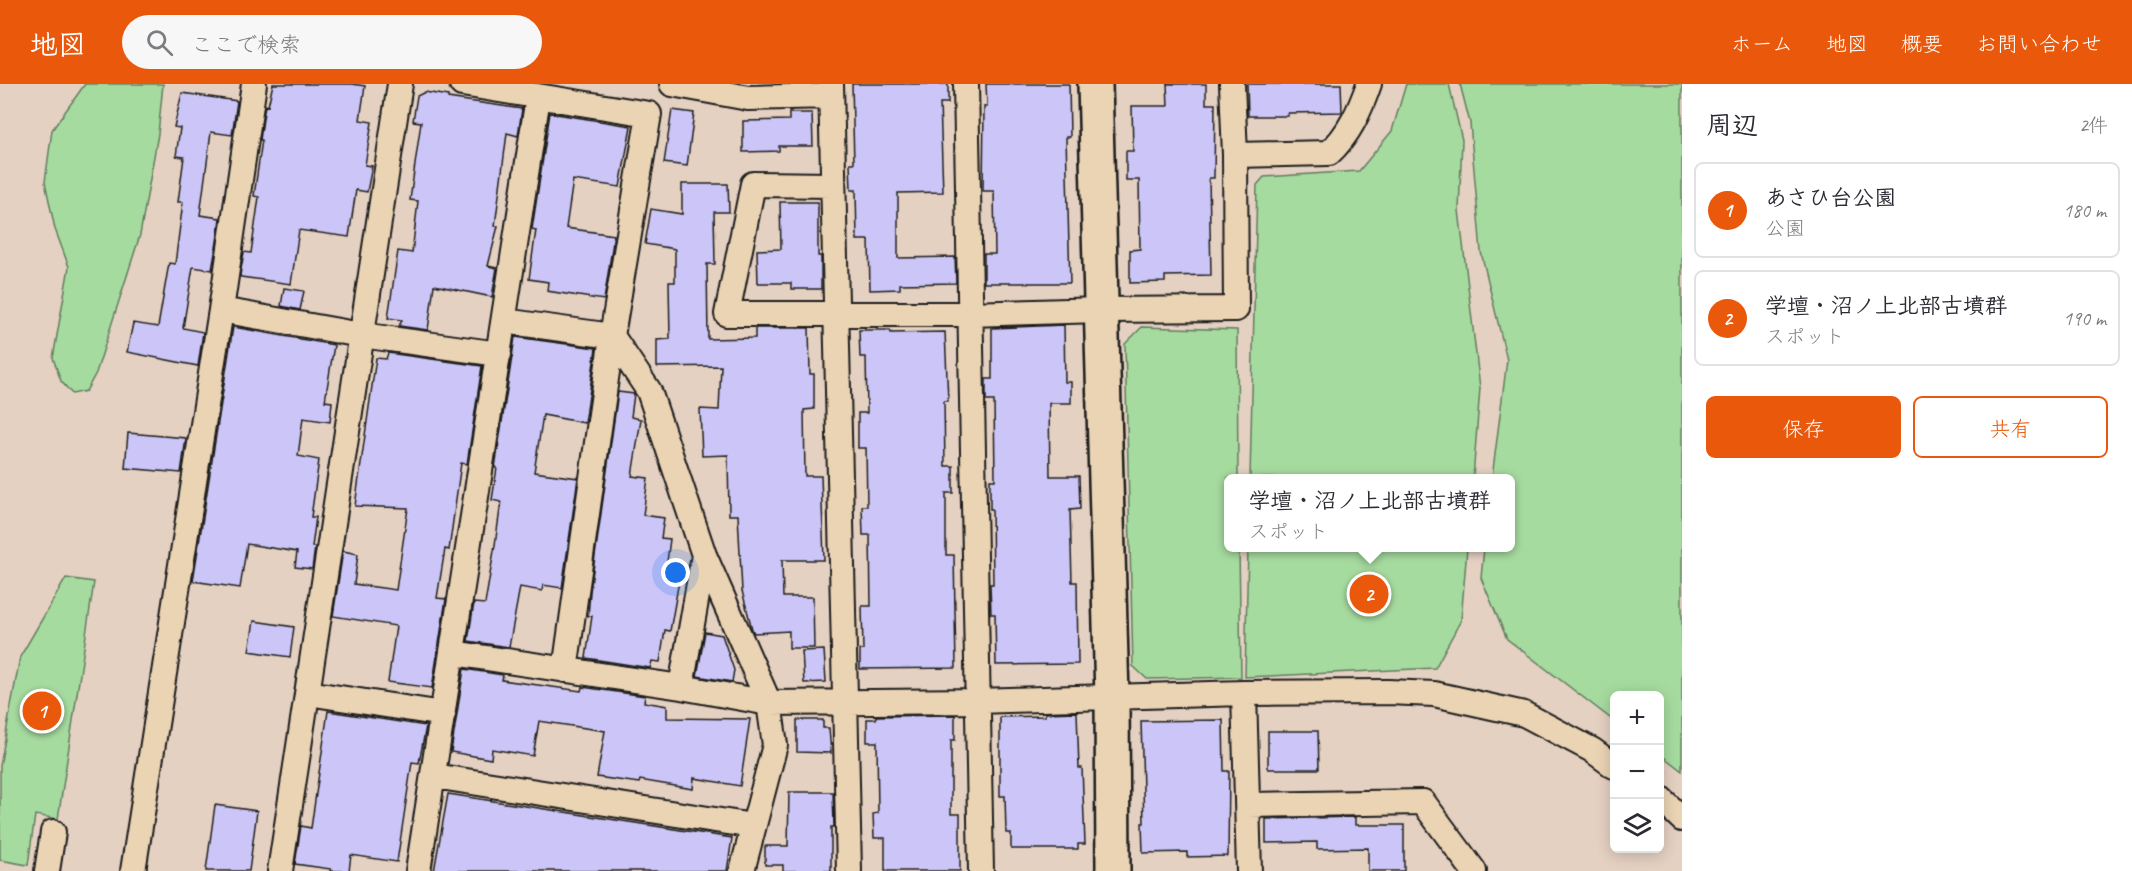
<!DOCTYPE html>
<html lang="ja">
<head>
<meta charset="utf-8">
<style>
	:root { --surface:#fff; --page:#f7f7f7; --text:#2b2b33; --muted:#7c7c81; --line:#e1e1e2; --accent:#ea580c }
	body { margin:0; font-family:Caveat,"Klee One",sans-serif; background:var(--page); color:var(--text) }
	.controls { position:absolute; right:18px; bottom:18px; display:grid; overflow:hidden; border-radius:9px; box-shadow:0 3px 15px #0003 }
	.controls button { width:54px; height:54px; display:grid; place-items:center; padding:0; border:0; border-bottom:2px solid var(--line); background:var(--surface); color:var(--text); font:30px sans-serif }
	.you { position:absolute; left:676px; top:489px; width:21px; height:21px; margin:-15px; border:4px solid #fff; border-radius:50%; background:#1a73e8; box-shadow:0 0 0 9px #1a73e833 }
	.badge { display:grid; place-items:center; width:39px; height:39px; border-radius:50%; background:var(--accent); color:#fff; font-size:20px; font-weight:700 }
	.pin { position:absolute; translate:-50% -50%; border:3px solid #fff; box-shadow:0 2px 6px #0006 }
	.popup { position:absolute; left:1224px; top:390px; width:291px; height:78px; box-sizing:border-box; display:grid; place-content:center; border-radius:9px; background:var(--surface); filter:drop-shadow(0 2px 4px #0005); font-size:20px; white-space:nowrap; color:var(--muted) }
	.popup b { font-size:22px; color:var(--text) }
	.popup::after { content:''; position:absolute; left:50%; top:100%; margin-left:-12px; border:12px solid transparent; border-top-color:var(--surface) }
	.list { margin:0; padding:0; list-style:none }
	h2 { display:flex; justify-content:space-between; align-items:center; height:78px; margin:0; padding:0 24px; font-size:26px }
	h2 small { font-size:20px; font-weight:400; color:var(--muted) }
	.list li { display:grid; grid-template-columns:39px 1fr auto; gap:18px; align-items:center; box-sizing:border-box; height:96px; margin:0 12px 12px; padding:0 12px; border:2px solid var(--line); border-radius:9px }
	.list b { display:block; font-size:22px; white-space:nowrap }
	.list p { margin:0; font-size:20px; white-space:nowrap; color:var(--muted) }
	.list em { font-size:20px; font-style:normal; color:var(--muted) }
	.actions { display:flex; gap:12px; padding:18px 24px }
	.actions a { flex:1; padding:14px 0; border:2px solid var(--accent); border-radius:9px; text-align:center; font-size:21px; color:var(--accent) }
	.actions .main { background:var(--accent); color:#fff }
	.icon { flex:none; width:33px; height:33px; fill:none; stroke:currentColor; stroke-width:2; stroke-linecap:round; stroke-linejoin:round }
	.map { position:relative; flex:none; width:1682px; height:787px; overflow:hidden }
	header { display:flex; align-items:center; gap:36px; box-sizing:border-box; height:84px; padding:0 30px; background:var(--accent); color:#fff }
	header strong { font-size:28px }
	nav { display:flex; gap:33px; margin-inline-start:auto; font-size:21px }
	.search { width:420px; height:54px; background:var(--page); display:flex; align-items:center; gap:15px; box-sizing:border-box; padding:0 21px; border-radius:33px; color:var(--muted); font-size:22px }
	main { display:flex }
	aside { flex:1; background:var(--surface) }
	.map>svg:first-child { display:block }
	.green { fill:#a6db9f; stroke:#617c5e; stroke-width:1.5 }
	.building { fill:#ccc6f8; stroke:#1c1c1c; stroke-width:1.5 }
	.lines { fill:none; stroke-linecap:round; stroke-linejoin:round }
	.street-casing { stroke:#1c1c1c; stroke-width:28 }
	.secondary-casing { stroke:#1c1c1c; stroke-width:38 }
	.street { stroke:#ebd4b4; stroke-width:24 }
	.secondary { stroke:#ebd4b4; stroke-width:33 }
</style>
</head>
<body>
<header>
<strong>地図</strong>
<div class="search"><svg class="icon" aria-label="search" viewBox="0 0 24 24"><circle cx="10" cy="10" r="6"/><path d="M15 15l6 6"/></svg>ここで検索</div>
<nav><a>ホーム</a><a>地図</a><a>概要</a><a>お問い合わせ</a></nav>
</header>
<main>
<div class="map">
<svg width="1682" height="787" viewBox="0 0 1682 787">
	<rect width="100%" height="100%" fill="#e5d1c2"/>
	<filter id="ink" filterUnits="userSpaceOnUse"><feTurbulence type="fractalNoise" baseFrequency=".0167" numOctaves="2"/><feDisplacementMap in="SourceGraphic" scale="12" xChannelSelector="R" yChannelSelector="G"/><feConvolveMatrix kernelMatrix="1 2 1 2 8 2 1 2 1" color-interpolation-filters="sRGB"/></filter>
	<g filter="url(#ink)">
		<!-- green -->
		<path class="green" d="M85 0H163L158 50 140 151 96 289 86 307 72 310 61 297 53 274 69 183 55 145 45 98 52 46Z
			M1406 0H1449L1462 56 1459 126 1480 304 1473 394H1250L1257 101 1264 93 1359 87 1392 47Z
			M1460 0H1682V687L1660 670V612H1614V637L1507 555 1481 494 1484 464H1510V394H1492L1507 276 1481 168 1470 39Z
			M1142 243 1237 246 1238 394H1228V464H1239L1241 593 1147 595 1133 582 1125 260Z
			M1248 464H1467L1461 536 1435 584 1245 593Z
			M66 494 94 498 58 735 35 731 28 781 0 776V682L20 573Z"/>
		<!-- building -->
		<path class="building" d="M273 0H352L365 2 360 36 372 38 365 81 372 82 367 108 356 106 349 153 299 146 291 200 241 193 240 191 244 168 251 169 259 113 254 112 262 56H260L265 21 268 22Z
			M852 0H948V19H940L943 108 898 109V174L955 173 956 199 900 200V205L870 206 869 156H857L856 106H851L850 79H854Z
			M986 0H1069L1070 53H1066L1070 199H984V170H995L994 107H983L984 22H987Z
			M1167 0H1206V20H1215L1214 94H1209L1211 191 1165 192V198L1130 199V166L1140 165 1139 96H1126V67H1133L1132 22H1168Z
			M1247 0H1341L1342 28 1288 29V32H1248Z
			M425 8 448 12V14L522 25 518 52 507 49 495 142H498L488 182 497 184 492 213 434 201 428 246 399 242 402 236 388 234 398 167 412 169 418 117 410 116 421 38 413 37 417 12Z
			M182 9 237 17 232 51 211 48 200 131 220 134 217 158 212 186 193 183 183 244 203 248 198 282 127 268 133 239 158 243 169 179 175 180 183 118H178L184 73 176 72 180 44 174 43Z
			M672 26 694 29 687 82 664 79Z
			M550 29 631 42 620 103 573 96 566 144 614 151 604 216 547 207 548 198 529 195 536 146 532 145Z
			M789 29H812L813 62H779V67L743 68V37L789 36Z
			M682 100H728L729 128H714L715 180H707L708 255 755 254V244H809L810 290H814V325L804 326 805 392H821L824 476H782L783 513H813L814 564H789V547L754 549 752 545 742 507 738 431H729L728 371 702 372 700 325 719 326 721 282 657 283V256L670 255 669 198H675V165L645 160 651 125 682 130Z
			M780 118H818V172H821V205H791V199H758L757 166 781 165Z
			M284 204 304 207 300 226 281 222Z
			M1064 241 1065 298H1071V319H1049L1050 392H1079L1080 425 1070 426 1072 498H1077L1078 580 996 581 995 530H991L990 500H993L992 425H990V396H995L994 317H986V295H992V244Z
			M233 243 334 261 325 317 332 318 330 338 303 334 298 372 319 376 311 433H316L312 463H315L312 485 295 483 297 468 247 460 240 504 193 497Z
			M859 246H890L891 249 945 248 948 317H944L945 382H953V409H946V471H954L956 584 860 585V566H863L862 522H871L870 451H863L862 422H867L866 364H858V329H867L866 273H860Z
			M515 253 596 264 585 339 543 331 534 388 578 394 562 504 543 501 542 507 520 503 509 563 468 557 474 519 485 520 495 461 501 418 492 416 497 384H495Z
			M388 269 482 282 467 380 461 379 449 466 445 465 437 514 446 515 432 604 388 598 396 542 333 532 343 467 358 470 354 500 396 506 408 424 355 422 376 274 386 275Z
			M618 308 634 310 631 333 641 335 632 392 648 394 643 431 664 434 661 454 670 455 667 478 682 480 670 547 665 546 660 578 652 577 650 584 586 574 592 532H588L590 508Z
			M128 349 186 354 181 389 125 384Z
			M254 537 294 543 290 573 249 567Z
			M705 548 722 551 734 586 732 598 697 592Z
			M824 566 826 598 804 599 802 567Z
			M464 585 503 591 502 596 581 607 582 603 645 612 644 618 667 622V634L750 635 740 702 694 694 693 705 640 696 639 699 597 693 605 647 539 637 533 672 492 665 491 675 451 668Z
			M328 627 426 642 419 679 412 678 397 778 351 771 349 787H330L331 785 295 780 301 742 311 744Z
			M1077 628 1079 684H1082L1085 760H1078V765H1011V749H1006L1005 712H1000V633L1045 632V629Z
			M955 631V656H951V730H960V787H885V754H874L873 730 878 729 877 658H867V635H876V632Z
			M797 636H823V644H829L831 669 797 668Z
			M1223 636 1224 687H1229L1228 772 1187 773V768L1143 769 1142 739H1144L1141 637Z
			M1268 647H1318L1319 685H1268Z
			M789 708H833L834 743H831V787H783V781H765V762H788Z
			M448 710 732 754 727 787H434Z
			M215 721 257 727 249 787H206Z
			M1355 733V741H1404V787H1368V764L1317 765V758L1266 759V735Z"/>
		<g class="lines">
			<!-- street casing -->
			<g class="street-casing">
				<path id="street" d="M462 0 649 30 612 252 565 586
					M672 0 748 14 831 12
					M831 0 849 787
					M966 0 981 787
					M1235 71 1329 69C1349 51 1360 26 1369 0
					M832 101 753 100 727 230H970L1101 226 1236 225 1235 71 1232 0
					M221 226 361 251 499 270
					M504 237 612 252 649 307 704 471 769 619 775 661 742 787
					M453 569 681 603 769 619 977 617 1244 609 1388 608 1434 610 1524 630 1592 666 1614 682
					M681 603 704 471
					M308 609 443 630
					M1244 609 1249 787
					M434 692 753 742
					M1660 714 1682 735
					M1248 721 1423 718 1474 787
					M47 787 53 748
					M133 787 221 226 254 0
					M280 787 400 0
					M418 787 538 13"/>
			</g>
			<!-- secondary casing -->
			<g class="secondary-casing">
				<path id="secondary" d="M1095 0 1112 613 1113 787"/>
			</g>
			<!-- street -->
			<use href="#street" class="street"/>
			<!-- secondary -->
			<use href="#secondary" class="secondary"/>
		</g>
	</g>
</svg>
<div class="controls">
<button>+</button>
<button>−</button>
<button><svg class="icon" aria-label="layers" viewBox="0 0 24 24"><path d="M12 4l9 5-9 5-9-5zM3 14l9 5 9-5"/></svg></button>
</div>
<div class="you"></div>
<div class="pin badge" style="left:42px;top:627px">1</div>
<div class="pin badge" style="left:1369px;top:510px">2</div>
<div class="popup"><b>学壇・沼ノ上北部古墳群</b>スポット</div>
</div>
<aside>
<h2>周辺<small>2件</small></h2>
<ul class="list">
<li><span class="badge">1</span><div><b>あさひ台公園</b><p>公園</p></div><em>180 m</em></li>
<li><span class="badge">2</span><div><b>学壇・沼ノ上北部古墳群</b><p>スポット</p></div><em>190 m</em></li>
</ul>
<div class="actions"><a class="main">保存</a><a>共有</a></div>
</aside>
</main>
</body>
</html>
